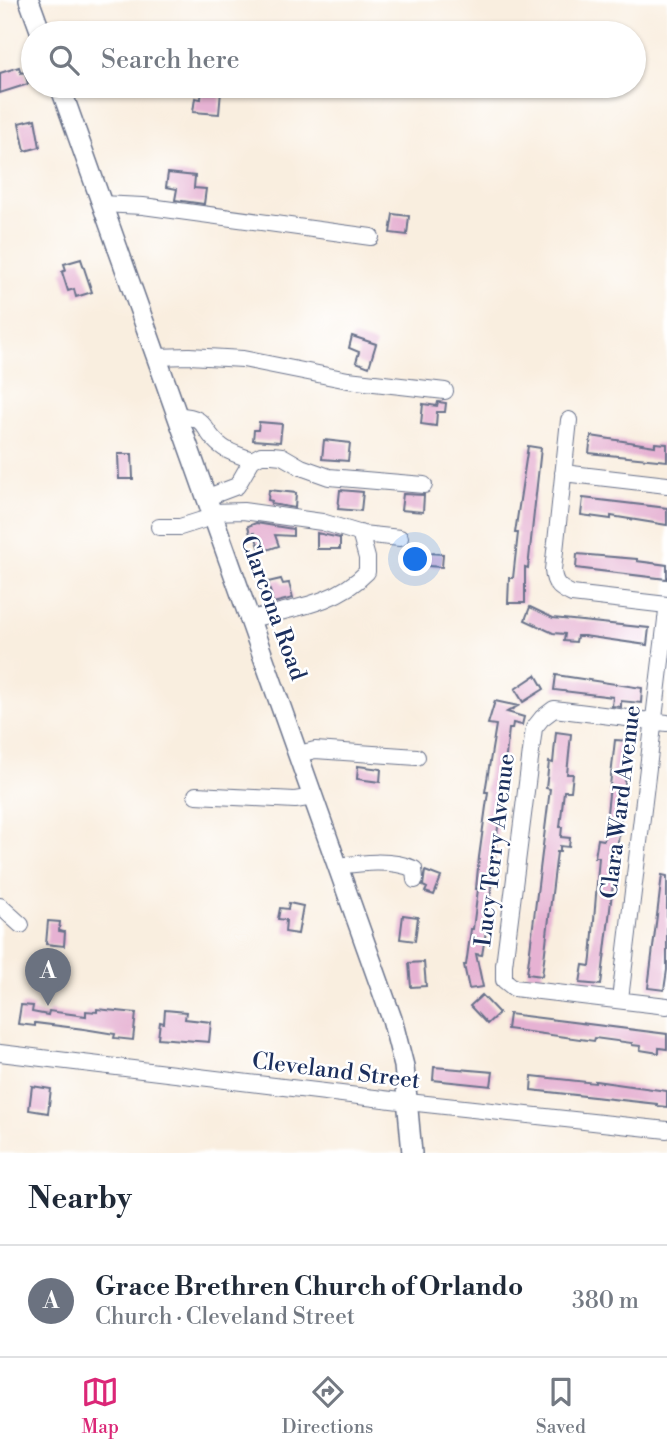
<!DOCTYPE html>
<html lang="en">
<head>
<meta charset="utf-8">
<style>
	:root { --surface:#fff; --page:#f6f6f7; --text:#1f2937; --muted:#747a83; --line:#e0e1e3; --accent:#db2777 }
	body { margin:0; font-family:"Libre Bodoni",serif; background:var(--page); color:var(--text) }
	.you { position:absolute; left:416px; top:560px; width:24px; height:24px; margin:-18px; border:5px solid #fff; border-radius:50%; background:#1a73e8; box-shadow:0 0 0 10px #1a73e833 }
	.badge { display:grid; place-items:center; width:46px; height:46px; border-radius:50%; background:var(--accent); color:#fff; font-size:23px; font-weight:700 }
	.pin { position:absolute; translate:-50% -58px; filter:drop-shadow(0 2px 4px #0008) }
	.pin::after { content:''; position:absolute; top:37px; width:24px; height:21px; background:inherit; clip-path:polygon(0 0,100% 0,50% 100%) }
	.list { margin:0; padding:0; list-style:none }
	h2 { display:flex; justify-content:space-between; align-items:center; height:91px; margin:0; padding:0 28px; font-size:30px }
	h2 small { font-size:23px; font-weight:400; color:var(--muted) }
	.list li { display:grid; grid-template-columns:46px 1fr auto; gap:21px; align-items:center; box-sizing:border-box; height:112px; padding:0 28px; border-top:2px solid var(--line) }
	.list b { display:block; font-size:26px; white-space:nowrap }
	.list p { margin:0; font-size:23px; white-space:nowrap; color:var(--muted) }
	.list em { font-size:23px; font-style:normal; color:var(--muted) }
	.icon { flex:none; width:38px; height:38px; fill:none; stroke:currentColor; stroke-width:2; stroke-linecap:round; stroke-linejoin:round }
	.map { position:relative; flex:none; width:667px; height:1153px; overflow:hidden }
	.search { position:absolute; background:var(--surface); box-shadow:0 2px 5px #0004; left:21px; right:21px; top:21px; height:77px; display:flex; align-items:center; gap:18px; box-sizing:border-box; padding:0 24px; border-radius:38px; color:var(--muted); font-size:26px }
	.sheet { height:203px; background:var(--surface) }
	nav { display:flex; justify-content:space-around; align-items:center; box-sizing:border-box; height:98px; border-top:2px solid var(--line); background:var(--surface); font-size:19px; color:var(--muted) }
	nav a { display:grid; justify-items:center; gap:4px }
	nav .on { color:var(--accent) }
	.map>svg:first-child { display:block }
	.building { fill:#e6b2d3 }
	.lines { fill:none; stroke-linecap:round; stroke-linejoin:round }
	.minor-casing { stroke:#69728b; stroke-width:18 }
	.major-casing { stroke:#69728b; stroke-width:22 }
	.minor { stroke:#fff; stroke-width:16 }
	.major { stroke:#fff; stroke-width:19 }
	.labels { text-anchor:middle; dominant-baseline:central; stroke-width:5; stroke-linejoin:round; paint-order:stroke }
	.street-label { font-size:23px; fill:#1b2f5e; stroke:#fff }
</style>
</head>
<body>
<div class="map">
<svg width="667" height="1153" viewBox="0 0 667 1153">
	<rect width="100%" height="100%" fill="#fff"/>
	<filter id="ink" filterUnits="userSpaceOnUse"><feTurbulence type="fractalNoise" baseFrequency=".0143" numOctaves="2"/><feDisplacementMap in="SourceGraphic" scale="14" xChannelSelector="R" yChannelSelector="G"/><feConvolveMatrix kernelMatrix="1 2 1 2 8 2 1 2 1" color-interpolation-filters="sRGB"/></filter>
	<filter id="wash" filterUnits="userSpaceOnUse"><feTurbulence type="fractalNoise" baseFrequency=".00686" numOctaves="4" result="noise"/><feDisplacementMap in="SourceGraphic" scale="28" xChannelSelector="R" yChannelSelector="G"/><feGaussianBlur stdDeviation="1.57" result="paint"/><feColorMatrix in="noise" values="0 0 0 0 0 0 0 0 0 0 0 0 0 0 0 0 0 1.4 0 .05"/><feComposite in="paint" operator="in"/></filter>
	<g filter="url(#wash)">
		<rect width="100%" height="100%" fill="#f9eedf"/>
		<g id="blocks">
			<!-- building -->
			<path class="building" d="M19 67 21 73 25 72 28 84 0 93V73Z
				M202 89 221 91 219 114 193 112 195 98 201 99Z
				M35 119 40 147 25 151 19 123Z
				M168 173 195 176 194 188 206 189 204 204 175 200 177 189 166 187Z
				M393 214 409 216 407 235 390 233Z
				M81 259 92 292 76 297 74 289 68 291 62 272 66 270 64 264Z
				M352 336 376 344 369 367 356 362 359 352 349 348Z
				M438 402 446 403 445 412H437L436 426 421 424 423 404 437 406Z
				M259 422 282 424 280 442 253 440 254 430H258Z
				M591 436 655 446V443L667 444V461L589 453Z
				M324 440 350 443 348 461 322 459Z
				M528 446 541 448 528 568 525 567V603H508L509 578H513L518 533H515Z
				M118 454H132L133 479H119Z
				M269 490 296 493 295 508 271 504 272 501 268 500Z
				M340 490 363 492 361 511 338 509Z
				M403 494 424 495 423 512 401 510Z
				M583 498 667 508V525L611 516V519L581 515Z
				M256 523 293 529V536L275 535 279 546 261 552 254 533 250 534 248 526Z
				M317 533 340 538V549H317Z
				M414 552 443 554 442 567 413 565Z
				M577 554 637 559V561L667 565V579L576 568Z
				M281 579 283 584 289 583 293 598 273 603 268 582Z
				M530 607 553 618 649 628 647 645 584 636H577L576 642 564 641 565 634 553 633 525 620Z
				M536 675 544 689 523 702 515 689Z
				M556 675 642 688 641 703 621 701V707L612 706 613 697 554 690Z
				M495 701 518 706 507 712 524 717 522 725 513 723 512 729H509L487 925 482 955 476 954 483 987 469 989 464 965H466L471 929H473L478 889H476L479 857 488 792H485L496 725 488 724Z
				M556 732 571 734 567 774H573L571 791H564L560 827H562L561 837 570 838 569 847 560 846V852H557L542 976 527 974 550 789 546 788 549 762 553 763Z
				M615 740 630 741 601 985 580 983 583 965 590 966 591 958 599 857H595L598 839 604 840Z
				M358 766 381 769 380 782 357 779Z
				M425 871 441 877 434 895 425 892 427 888 423 886Z
				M662 875 667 876V970L664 990 648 988Z
				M289 903 303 906 298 934 285 932 286 920 278 919 280 908 288 909Z
				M403 915 418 917 415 941 400 939Z
				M48 921 60 922 59 931 65 932 64 946 46 944Z
				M424 962 426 986 411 987 409 963Z
				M482 995 499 1013 487 1024 470 1006Z
				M21 1005 33 1006 32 1012 48 1015 49 1011 86 1016V1011L97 1012V1009L136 1013 133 1040 114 1038 115 1034 84 1029 35 1023V1026L18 1024Z
				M165 1010 186 1012 185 1019 211 1022 209 1042 158 1038 160 1022 164 1023Z
				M509 1014 667 1034V1049L659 1048V1053L640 1050 641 1046 632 1045V1043L595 1038 594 1041 507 1029Z
				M434 1067 493 1072 491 1086 433 1080Z
				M532 1076 595 1083V1081L667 1091V1107L657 1106V1104L531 1090Z
				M32 1086 51 1089 48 1113 29 1110Z"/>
		</g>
	</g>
	<g filter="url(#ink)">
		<use href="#blocks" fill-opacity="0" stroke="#69728b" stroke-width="2"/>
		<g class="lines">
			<!-- minor casing -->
			<g class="minor-casing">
				<path id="minor" d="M101 204 143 206 371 237
					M157 357 189 356 243 359 348 380 445 391
					M178 416C209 416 201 431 221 446 229 453 242 456 252 460
					M569 420 553 570C554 584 559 588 572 594L667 605
					M563 473 667 485
					M208 497 237 486 252 460 261 455H272L282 456 301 467 329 477 424 485
					M213 512 243 511 293 518 322 522 362 534 400 538
					M159 527H180L215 516
					M251 619C293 608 336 604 367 572V558L360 533
					M667 723 554 709 542 718 534 728 504 965V980L514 988 667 1006
					M299 754 315 750 417 757
					M196 795 295 800 314 797
					M338 866C361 863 392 859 414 869L415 880
					M0 906 21 925
					M620 999 667 611
					M0 1053 408 1102 667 1130"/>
			</g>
			<!-- major casing -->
			<g class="major-casing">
				<path id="major" d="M29 0 41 33
					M60 86 392 1019 404 1066 412 1153"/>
			</g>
			<!-- minor -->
			<use href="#minor" class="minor"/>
			<!-- major -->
			<use href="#major" class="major"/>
		</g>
	</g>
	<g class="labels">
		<!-- street labels -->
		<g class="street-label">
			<text transform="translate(273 608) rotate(70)">Clarcona Road</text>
			<text transform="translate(621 802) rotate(-83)">Clara Ward Avenue</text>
			<text transform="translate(495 850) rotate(-83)">Lucy Terry Avenue</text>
			<text transform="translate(336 1071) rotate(7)">Cleveland Street</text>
		</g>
	</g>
</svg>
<div class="you"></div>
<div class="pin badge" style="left:48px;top:1006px;background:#6b7280">A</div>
<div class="search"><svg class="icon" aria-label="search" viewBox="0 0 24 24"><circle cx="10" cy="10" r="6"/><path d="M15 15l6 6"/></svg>Search here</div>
</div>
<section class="sheet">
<h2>Nearby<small></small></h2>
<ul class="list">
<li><span class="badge" style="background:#6b7280">A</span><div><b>Grace Brethren Church of Orlando</b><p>Church · Cleveland Street</p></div><em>380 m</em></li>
</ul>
</section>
<nav>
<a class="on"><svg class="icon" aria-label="map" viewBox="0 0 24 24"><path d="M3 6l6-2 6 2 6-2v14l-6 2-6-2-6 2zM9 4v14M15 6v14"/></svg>Map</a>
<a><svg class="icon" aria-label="directions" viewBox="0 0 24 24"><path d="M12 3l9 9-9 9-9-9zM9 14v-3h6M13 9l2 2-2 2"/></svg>Directions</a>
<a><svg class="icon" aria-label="saved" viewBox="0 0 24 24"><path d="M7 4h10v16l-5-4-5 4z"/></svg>Saved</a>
</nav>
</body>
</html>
